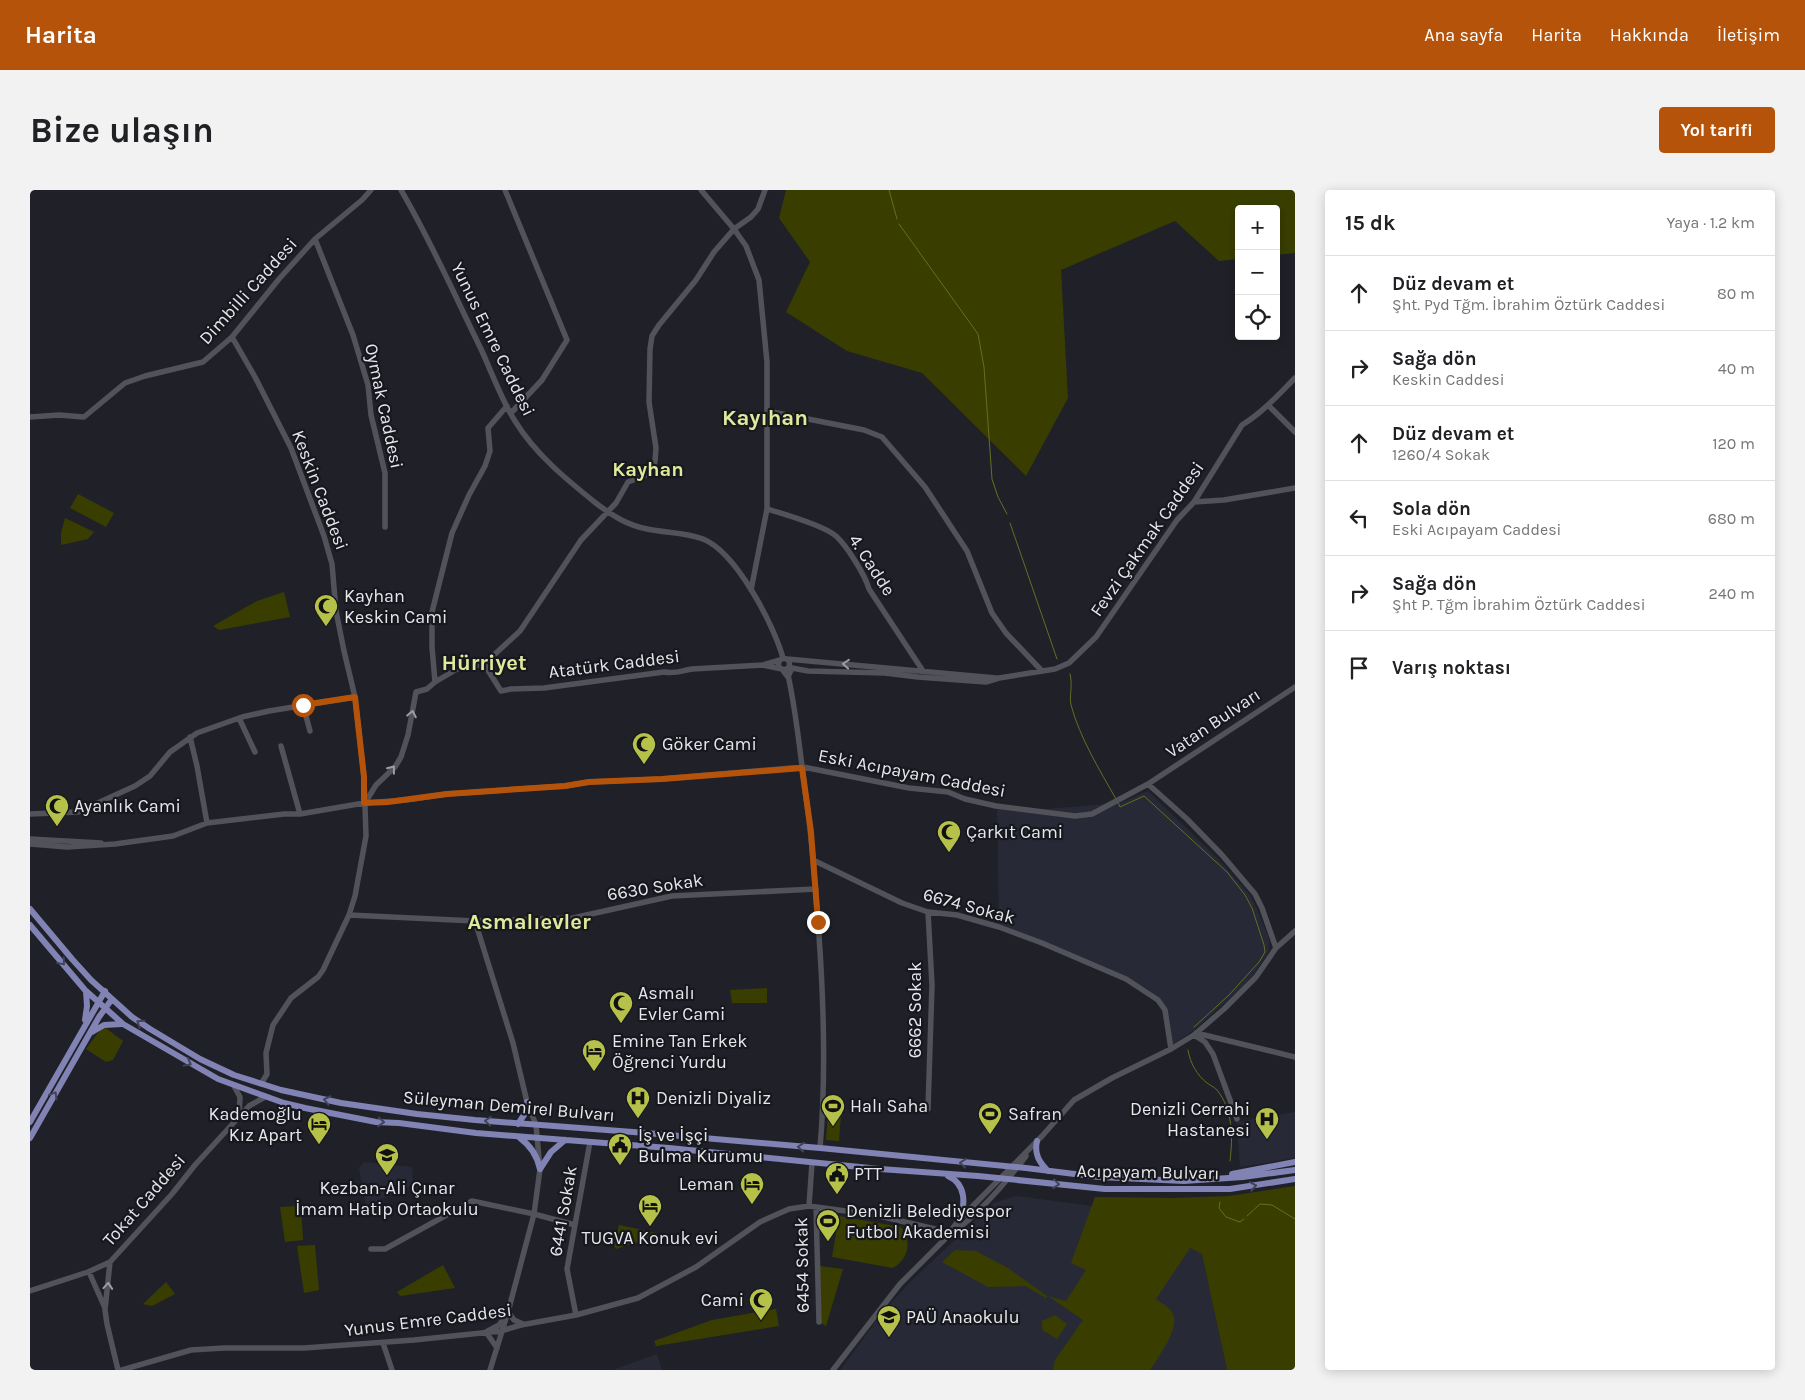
<!DOCTYPE html>
<html lang="tr">
<head>
<meta charset="utf-8">
<style>
	:root { --surface:#fff; --page:#f2f2f2; --text:#202124; --muted:#757577; --line:#e0e0e0; --accent:#b45309 }
	body { margin:0; font-family:Karla,sans-serif; background:var(--page); color:var(--text) }
	.controls { position:absolute; right:15px; top:15px; display:grid; overflow:hidden; border-radius:5px; box-shadow:0 2px 12px #0003 }
	.controls button { width:45px; height:45px; display:grid; place-items:center; padding:0; border:0; border-bottom:1px solid var(--line); background:var(--surface); color:var(--text); font:25px sans-serif }
	.stop { position:absolute; width:15px; height:15px; margin:-11px; border:4px solid #b45309; border-radius:50%; background:#fff }
	.stop.end { background:#b45309; border-color:#fff; box-shadow:0 1px 5px #0008 }
	.list { margin:0; padding:0; list-style:none }
	h2 { display:flex; justify-content:space-between; align-items:center; height:65px; margin:0; padding:0 20px; font-size:21px }
	h2 small { font-size:16px; font-weight:400; color:var(--muted) }
	.list li { display:grid; grid-template-columns:32px 1fr auto; gap:15px; align-items:center; box-sizing:border-box; height:75px; padding:0 20px; border-top:1px solid var(--line) }
	.list b { display:block; font-size:19px; white-space:nowrap }
	.list p { margin:0; font-size:16px; white-space:nowrap; color:var(--muted) }
	.list em { font-size:16px; font-style:normal; color:var(--muted) }
	.icon { flex:none; width:28px; height:28px; fill:none; stroke:currentColor; stroke-width:2; stroke-linecap:round; stroke-linejoin:round }
	.map { position:relative; flex:none; width:1265px; height:1180px; overflow:hidden; border-radius:5px }
	header { display:flex; align-items:center; gap:30px; box-sizing:border-box; height:70px; padding:0 25px; background:var(--accent); color:#fff }
	header strong { font-size:24px }
	nav { display:flex; gap:28px; margin-inline-start:auto; font-size:18px }
	.intro { display:flex; align-items:center; justify-content:space-between; box-sizing:border-box; height:120px; padding:0 30px }
	h1 { margin:0; font-size:35px }
	.button { padding:12px 22px; border-radius:5px; background:var(--accent); color:#fff; font-size:18px; font-weight:700 }
	main { display:flex; gap:30px; padding:0 30px }
	aside { flex:1; background:var(--surface); border-radius:5px; box-shadow:0 2px 12px #0003 }
	.map>svg:first-child { display:block }
	.built { fill:#282936 }
	.green { fill:#393e00 }
	.lines { fill:none; stroke-linecap:round; stroke-linejoin:round }
	.stream { stroke:#666d23; stroke-width:1 }
	.secondary { stroke:#52525a; stroke-width:5.5 }
	.primary { stroke:#8083b3; stroke-width:6 }
	.oneway { stroke:#9c9ca2 }
	.oneway2 { stroke:#41435a }
	.route { stroke:#b45309; stroke-width:6 }
	.labels { text-anchor:middle; dominant-baseline:central; stroke-width:4.5; stroke-linejoin:round; paint-order:stroke }
	.street-label { font-size:18px; fill:#e6e7eb; stroke:#17181e }
	.poi-label { font-size:18px; fill:#e6e7eb; stroke:#17181e; text-anchor:start }
	.quarter-label { font-size:20px; font-weight:bold; fill:#e0ea9c; stroke:#17181e }
	.district-label { font-size:22px; font-weight:bold; fill:#e0ea9c; stroke:#17181e }
</style>
</head>
<body>
<header>
<strong>Harita</strong>
<nav><a>Ana sayfa</a><a>Harita</a><a>Hakkında</a><a>İletişim</a></nav>
</header>
<div class="intro"><h1>Bize ulaşın</h1><a class="button">Yol tarifi</a></div>
<main>
<div class="map">
<svg width="1265" height="1180" viewBox="0 0 1265 1180">
	<rect width="100%" height="100%" fill="#202128"/>
	<!-- built -->
	<path class="built" d="M1118 601 1190 671 1220 705 1227 719 1239 749V761L1224 784 1210 799 1164 840 1139 857 1132 819 1116 802 1096 788 969 737 967 620 978 617 1003 620 1090 613Z
		M1265 922V968L1210 977 1207 932Z
		M334 972 382 977 383 995 336 1016 329 978Z
		M987 1006 1062 1016 1172 1063 1197 1180H810L853 1122 879 1093 964 1013Z
		M627 1164 632 1180H583Z"/>
	<!-- green -->
	<path class="green" d="M756 0H1265V63L1246 65V19H1209V69L1189 71 1145 31 1031 80 1038 208 996 286 892 183 817 161 756 122 780 72 749 28Z
		M48 304 84 323 76 337 40 318Z
		M35 328 64 342 58 349 31 355V343Z
		M254 402 260 427 189 440 183 436 227 411Z
		M737 798V813H702L700 800Z
		M73 836 93 851 83 870 76 872 56 859Z
		M798 923 811 924 809 951 796 950Z
		M1265 996V1180H1197L1172 1064 1160 1058 1126 1109C1131 1113 1140 1117 1143 1124 1150 1138 1128 1168 1120 1180H1023L1025 1170 1053 1130 1018 1106 1016 1108 995 1096 958 1097 912 1072 925 1060 946 1061 978 1078 1017 1106 1036 1111 1056 1080 1041 1073 1065 1007 1144 1008 1199 1006Z
		M271 1016 273 1050 255 1052 250 1017Z
		M809 1026 871 1037C882 1051 879 1069 863 1078L802 1067Z
		M589 1035 627 1043V1046L586 1059 584 1056Z
		M285 1055 289 1100 274 1103 267 1056Z
		M413 1075 425 1098 370 1106 367 1102Z
		M789 1076 813 1079 796 1136 789 1132Z
		M136 1092 145 1104 122 1116 113 1114Z
		M746 1119 749 1136 626 1156 624 1151 682 1130Z
		M1025 1125 1037 1134 1027 1149 1012 1140V1131Z"/>
	<g class="lines">
		<!-- stream -->
		<path class="stream" d="M859 0 867 29
			M869 34 948 144 954 177 962 289 968 307 977 324
			M980 333 1027 469
			M1040 484C1043 496 1039 506 1041 515 1050 548 1069 579 1086 609
			M1088 612 1090 617 1114 606 1197 682 1215 705 1222 718 1234 755 1235 762 1229 772 1199 805 1164 837
			M1158 860C1160 873 1167 885 1177 893 1180 895 1184 897 1187 900 1203 920 1203 946 1200 971
			M1190 1012 1189 1018 1196 1027 1210 1032 1214 1029
			M1217 1026 1230 1014 1242 1015 1265 1029"/>
		<!-- secondary -->
		<path class="secondary" d="M371 0C401 51 425 106 451 159 462 183 471 209 485 231 505 264 537 290 567 314 583 326 597 335 617 339 635 343 656 342 673 349 706 362 744 435 753 468
			M475 0 537 150 512 190 481 223
			M671 0 704 39 716 56 729 90 737 172V319L721 400
			M285 49 323 145 338 195 341 225 355 283V337
			M202 147 225 187 261 258 294 346 302 374 306 421 314 461 325 507 334 587 336 646 325 706 319 725 293 780 288 787 261 808 243 835 236 863 237 884 231 894
			M1238 215 1265 242
			M737 221 834 240 852 247 895 297 937 361 962 423 976 443 1012 481
			M0 227 29 225 54 227 95 193 115 186 173 172 202 147 249 89 285 49 332 10 341 0
			M1164 312 1194 310 1265 298
			M737 319C754 324 793 335 806 346 817 356 835 385 839 399L893 481
			M748.5 474a5.5 5.5 0 1 1 11 0a5.5 5.5 0 1 1-11 0Z
			M757 469 966 488
			M454 474 471 501 481 499 514 498 634 482C647 484 650 481 662 479L733 475 750 470
			M733 475 752 479 758 487 762 478 778 481 855 483 888 487 956 492 969 488 1025 479 1039 473 1066 447 1147 330 1164 312 1212 235C1232 223 1248 205 1265 188
			M758 485C768 530 771 576 778 621 783 662 786 704 789 746 794 816 796 888 790 958
			M405 492 402 457V422L422 343 439 305 455 276 460 261 458 238 477 216
			M273 515 280 541
			M209 528 225 562
			M160 547 167 576 177 633
			M251 556 270 624
			M335 613 346 595 365 577 371 567 378 545 386 502 397 499 405 492 427 479 454 474 490 441 551 350 586 313 598 292 622 283 625 271 626 258 619 212 620 159 622 146 629 135 666 90 684 62 704 39 721 27 728 19 735 0
			M0 624 48 622 105 596 120 586 140 562 167 543 212 527 239 521 325 507
			M0 649 71 653
			M0 654 37 657 85 654 143 646 177 633 254 624H270L334 613 376 610 417 604 535 596 559 592 632 589 773 577 879 598 918 602 935 609 966 616 1045 626 1062 624 1118 594 1265 497
			M783 670 872 713 898 722 927 725 969 737 1012 753 1096 789 1128 810 1135 820 1141 859
			M319 725 445 731 543 728 642 706 786 699
			M445 731 483 853 497 912 506 935 510 979 504 1024 478 1122 460 1180
			M1246 758 1265 741
			M1166 843 1265 867
			M1164 845 1175 852 1183 864 1207 929
			M204 896 210 907 209 926
			M898 919 902 795 898 722
			M779 1016 782 973
			M786 1017 789 1132
			M922 1044C950 1022 975 994 996 966
			M341 1059H355L442 1011 504 1024 545 1035
			M80 1072 75 1120 77 1134 88 1180
			M59 1082 75 1118
			M0 1101 58 1082 80 1072 142 1004 165 975 219 916 235 907
			M546 1125 537 1079 560 952
			M353 1153 362 1180
			M467 1158 456 1142 469 1135 478 1122 484 1130 493 1134
			M92 1180 161 1160 194 1158H274L384 1150 471 1141 491 1135 546 1125 608 1108 666 1077 730 1032 759 1019 779 1016 845 1025 905 1039 914 1050
			M803 1180 870 1094 914 1050 929 1030 1013 945 1044 910 1082 888 1141 859 1164 845 1194 819 1226 787 1246 758 1232 718 1225 704 1192 665 1157 629 1118 594"/>
		<!-- primary -->
		<path class="primary" d="M0 719 42 769 61 790 102 827 120 839 170 869 204 885 251 900 311 913 387 924 445 930 616 943 790 958 996 978 1069 987 1154 991 1213 987 1265 980
			M0 735 55 800 93 834 188 889 254 913 275 918 346 932 369 933 446 943 639 958 850 979 948 986 1075 999H1200L1265 989
			M55 830 57 816 56 801
			M62 842 74 835 92 834
			M0 932 75 801
			M488 934 494 925 497 912
			M0 948 69 827 82 809
			M490 948C501 956 507 965 510 979
			M1007 951C1004 964 1009 972 1018 981
			M510 979 521 962 535 950
			M1202 984 1265 972
			M918 986C936 994 936 1014 929 1030"/>
	</g>
	<!-- one-way arrows -->
	<defs><path id="oneway-chevron" d="M-2-3.5L2.5 0L-2 3.5" fill="none" stroke-width="1.6" stroke-linecap="round" stroke-linejoin="round" transform="scale(1.25)"/></defs>
	<g class="oneway">
		<use href="#oneway-chevron" transform="translate(816 474) rotate(-175)"/>
		<use href="#oneway-chevron" transform="translate(382 524) rotate(-79)"/>
		<use href="#oneway-chevron" transform="translate(362 579) rotate(-52)"/>
		<use href="#oneway-chevron" transform="translate(78 1096) rotate(-85)"/>
	</g>
	<g class="oneway2">
		<use href="#oneway-chevron" transform="translate(32 772) rotate(50)"/>
		<use href="#oneway-chevron" transform="translate(110 833) rotate(-147)"/>
		<use href="#oneway-chevron" transform="translate(158 873) rotate(29)"/>
		<use href="#oneway-chevron" transform="translate(24 905) rotate(-59)"/>
		<use href="#oneway-chevron" transform="translate(297 910) rotate(-168)"/>
		<use href="#oneway-chevron" transform="translate(458 931) rotate(-175)"/>
		<use href="#oneway-chevron" transform="translate(351 932) rotate(4)"/>
		<use href="#oneway-chevron" transform="translate(771 957) rotate(-175)"/>
		<use href="#oneway-chevron" transform="translate(933 973) rotate(-175)"/>
		<use href="#oneway-chevron" transform="translate(1026 994) rotate(6)"/>
		<use href="#oneway-chevron" transform="translate(1223 996) rotate(-10)"/>
	</g>
	<g class="lines">
		<!-- route -->
		<path class="route" d="M273 515 325 507 334 587V613L358 612 417 604 535 596 559 592 632 589 772 578 781 642 788 732"/>
	</g>
	<!-- icons -->
	<defs>
		<g id="mosque-pin" transform="scale(1.25)"><path d="M0 17L-7.5 6A9.5 9.5 0 1 1 7.5 6Z" fill="#b6c149" stroke="#17181e"/><path d="M3.5-4.9A6 6 0 1 0 3.5 4.9A5 5 0 1 1 3.5-4.9Z" fill="#111"/></g>
		<g id="hotel-pin" transform="scale(1.25)"><path d="M0 17L-7.5 6A9.5 9.5 0 1 1 7.5 6Z" fill="#b6c149" stroke="#17181e"/><path d="M-6-4.5h1.5V1H6V5H4.5V3h-9V5H-6ZM-4 0a1.8 1.8 0 1 1 3.6 0ZM.5 0V-2.5h3Q6-2.5 6 0Z" fill="#111"/></g>
		<g id="hospital-pin" transform="scale(1.25)"><path d="M0 17L-7.5 6A9.5 9.5 0 1 1 7.5 6Z" fill="#b6c149" stroke="#17181e"/><path d="M-5-5h3v3.5h4V-5h3V5h-3V1.5h-4V5h-3Z" fill="#111"/></g>
		<g id="stadium-pin" transform="scale(1.25)"><path d="M0 17L-7.5 6A9.5 9.5 0 1 1 7.5 6Z" fill="#b6c149" stroke="#17181e"/><path d="M0-5a6.5 5 0 1 0 0 10a6.5 5 0 1 0 0-10ZM-3.5-1.8h7v3.6h-7Z" fill="#111"/></g>
		<g id="civic-pin" transform="scale(1.25)"><path d="M0 17L-7.5 6A9.5 9.5 0 1 1 7.5 6Z" fill="#b6c149" stroke="#17181e"/><path d="M-.6-6.5H3V-4.5H.6V-3L4-1V1h2V6H-6V1h2V-1L-.6-3ZM-1.2 2.5V6h2.4V2.5Z" fill="#111"/></g>
		<g id="school-pin" transform="scale(1.25)"><path d="M0 17L-7.5 6A9.5 9.5 0 1 1 7.5 6Z" fill="#b6c149" stroke="#17181e"/><path d="M0-5L7-2L0 1L-7-2ZM-4 1L0 2.5L4 1V4Q0 6-4 4Z" fill="#111"/></g>
	</defs>
	<g fill-rule="evenodd">
		<use href="#mosque-pin" x="296" y="416"/>
		<use href="#mosque-pin" x="614" y="554"/>
		<use href="#mosque-pin" x="27" y="616"/>
		<use href="#mosque-pin" x="919" y="642"/>
		<use href="#mosque-pin" x="591" y="813"/>
		<use href="#hotel-pin" x="564" y="861"/>
		<use href="#hospital-pin" x="608" y="908"/>
		<use href="#stadium-pin" x="803" y="916"/>
		<use href="#stadium-pin" x="960" y="924"/>
		<use href="#hospital-pin" x="1237" y="929"/>
		<use href="#hotel-pin" x="289" y="934"/>
		<use href="#civic-pin" x="590" y="955"/>
		<use href="#school-pin" x="357" y="965"/>
		<use href="#civic-pin" x="807" y="984"/>
		<use href="#hotel-pin" x="722" y="994"/>
		<use href="#hotel-pin" x="620" y="1016"/>
		<use href="#stadium-pin" x="798" y="1031"/>
		<use href="#mosque-pin" x="731" y="1110"/>
		<use href="#school-pin" x="859" y="1127"/>
	</g>
	<g class="labels">
		<!-- street labels -->
		<g class="street-label">
			<text transform="translate(218 101) rotate(-48)">Dimbilli Caddesi</text>
			<text transform="translate(463 149) rotate(64)">Yunus Emre Caddesi</text>
			<text transform="translate(354 216) rotate(78)">Oymak Caddesi</text>
			<text transform="translate(290 300) rotate(69)">Keskin Caddesi</text>
			<text transform="translate(1117 349) rotate(-55)">Fevzi Çakmak Caddesi</text>
			<text transform="translate(842 375) rotate(57)">4. Cadde</text>
			<text transform="translate(584 474) rotate(-7)">Atatürk Caddesi</text>
			<text transform="translate(1183 533) rotate(-34)">Vatan Bulvarı</text>
			<text transform="translate(882 583) rotate(11)">Eski Acıpayam Caddesi</text>
			<text transform="translate(625 697) rotate(-9)">6630 Sokak</text>
			<text transform="translate(939 716) rotate(15)">6674 Sokak</text>
			<text transform="translate(885 820) rotate(-90)">6662 Sokak</text>
			<text transform="translate(479 916) rotate(5)">Süleyman Demirel Bulvarı</text>
			<text transform="translate(1118 982) rotate(1)">Acıpayam Bulvarı</text>
			<text transform="translate(114 1010) rotate(-49)">Tokat Caddesi</text>
			<text transform="translate(533 1021) rotate(-80)">6441 Sokak</text>
			<text transform="translate(772 1075) rotate(-91)">6454 Sokak</text>
			<text transform="translate(398 1130) rotate(-7)">Yunus Emre Caddesi</text>
		</g>
		<!-- poi labels -->
		<g class="poi-label">
			<text x="314" y="406">Kayhan<tspan x="314" dy="21">Keskin Cami</tspan></text>
			<text x="632" y="554">Göker Cami</text>
			<text x="44" y="616">Ayanlık Cami</text>
			<text x="936" y="642">Çarkıt Cami</text>
			<text x="608" y="803">Asmalı<tspan x="608" dy="21">Evler Cami</tspan></text>
			<text x="582" y="851">Emine Tan Erkek<tspan x="582" dy="21">Öğrenci Yurdu</tspan></text>
			<text x="626" y="908">Denizli Diyaliz</text>
			<text x="820" y="916">Halı Saha</text>
			<text x="1220" y="919" text-anchor="end">Denizli Cerrahi<tspan x="1220" dy="21">Hastanesi</tspan></text>
			<text x="272" y="924" text-anchor="end">Kademoğlu<tspan x="272" dy="21">Kız Apart</tspan></text>
			<text x="978" y="924">Safran</text>
			<text x="608" y="945">İş ve İşçi<tspan x="608" dy="21">Bulma Kurumu</tspan></text>
			<text x="824" y="984">PTT</text>
			<text x="704" y="994" text-anchor="end">Leman</text>
			<text x="357" y="998" text-anchor="middle">Kezban-Ali Çınar<tspan x="357" dy="21">İmam Hatip Ortaokulu</tspan></text>
			<text x="816" y="1021">Denizli Belediyespor<tspan x="816" dy="21">Futbol Akademisi</tspan></text>
			<text x="620" y="1048" text-anchor="middle">TUGVA Konuk evi</text>
			<text x="714" y="1110" text-anchor="end">Cami</text>
			<text x="876" y="1127">PAÜ Anaokulu</text>
		</g>
		<!-- quarter labels -->
		<g class="quarter-label">
			<text x="618" y="279">Kayhan</text>
		</g>
		<!-- district labels -->
		<g class="district-label">
			<text x="735" y="228">Kayıhan</text>
			<text x="454" y="473">Hürriyet</text>
			<text x="499" y="732">Asmalıevler</text>
		</g>
	</g>
</svg>
<div class="controls">
<button>+</button>
<button>−</button>
<button><svg class="icon" aria-label="locate" viewBox="0 0 24 24"><circle cx="12" cy="12" r="6"/><path d="M12 2v4M12 18v4M2 12h4M18 12h4"/></svg></button>
</div>
<div class="stop" style="left:273px;top:515px"></div>
<div class="stop end" style="left:788px;top:732px"></div>
</div>
<aside>
<h2>15 dk<small>Yaya · 1.2 km</small></h2>
<ul class="list">
<li><svg class="icon" aria-label="ahead" viewBox="0 0 24 24"><path d="M12 20V5M6 11l6-6 6 6"/></svg><div><b>Düz devam et</b><p>Şht. Pyd Tğm. İbrahim Öztürk Caddesi</p></div><em>80 m</em></li>
<li><svg class="icon" aria-label="right" viewBox="0 0 24 24"><path d="M7 20v-9h11M14 6l5 5-5 5"/></svg><div><b>Sağa dön</b><p>Keskin Caddesi</p></div><em>40 m</em></li>
<li><svg class="icon" aria-label="ahead" viewBox="0 0 24 24"><path d="M12 20V5M6 11l6-6 6 6"/></svg><div><b>Düz devam et</b><p>1260/4 Sokak</p></div><em>120 m</em></li>
<li><svg class="icon" aria-label="left" viewBox="0 0 24 24"><path d="M17 20v-9H6M10 6l-5 5 5 5"/></svg><div><b>Sola dön</b><p>Eski Acıpayam Caddesi</p></div><em>680 m</em></li>
<li><svg class="icon" aria-label="right" viewBox="0 0 24 24"><path d="M7 20v-9h11M14 6l5 5-5 5"/></svg><div><b>Sağa dön</b><p>Şht P. Tğm İbrahim Öztürk Caddesi</p></div><em>240 m</em></li>
<li><svg class="icon" aria-label="arrive" viewBox="0 0 24 24"><path d="M6 21V4h12l-3 4 3 4H6"/></svg><div><b>Varış noktası</b></div></li>
</ul>
</aside>
</main>
</body>
</html>
